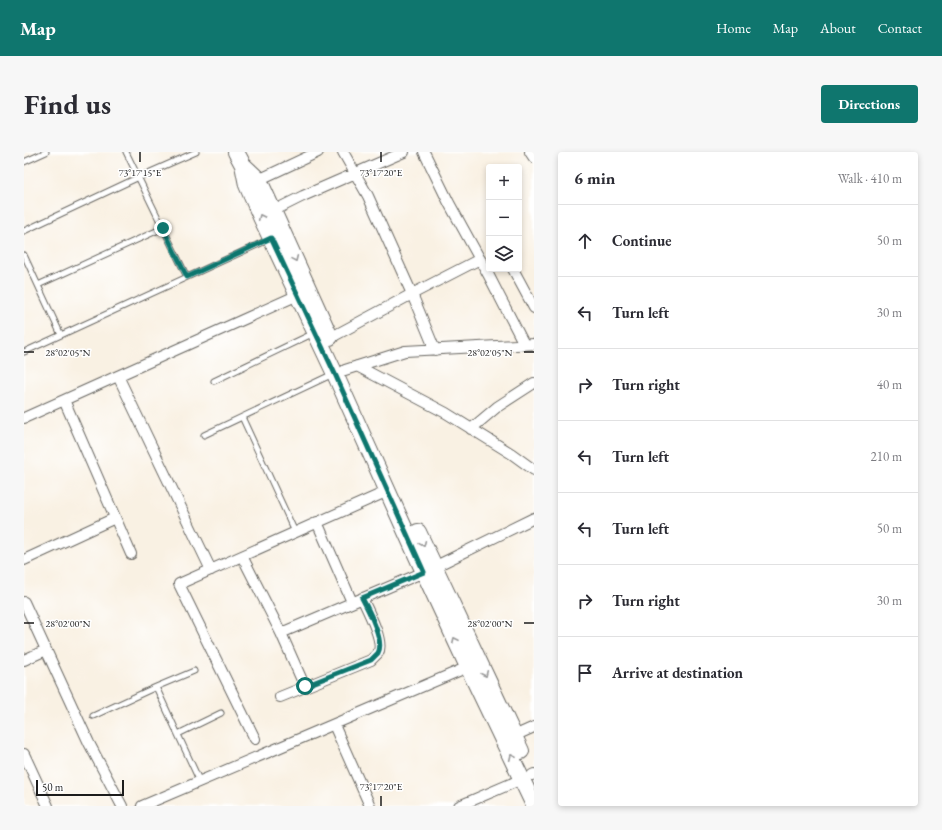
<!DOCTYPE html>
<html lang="en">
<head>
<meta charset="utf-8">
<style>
	:root { --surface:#fff; --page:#f7f7f7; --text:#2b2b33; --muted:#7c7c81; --line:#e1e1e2; --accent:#0f766e }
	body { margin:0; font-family:"EB Garamond",serif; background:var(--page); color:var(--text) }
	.controls { position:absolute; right:12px; top:12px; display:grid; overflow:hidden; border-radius:4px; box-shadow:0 2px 6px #0003 }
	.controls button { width:36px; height:36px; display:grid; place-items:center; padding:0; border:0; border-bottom:1px solid var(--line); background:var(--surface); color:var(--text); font:20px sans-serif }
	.scale { position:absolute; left:12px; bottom:10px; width:88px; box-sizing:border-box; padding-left:4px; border:2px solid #1c1c1c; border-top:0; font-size:11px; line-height:14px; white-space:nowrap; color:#1c1c1c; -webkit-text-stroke:3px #fff; paint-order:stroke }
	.stop { position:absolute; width:12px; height:12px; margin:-9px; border:3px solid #0f766e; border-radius:50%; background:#fff }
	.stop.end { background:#0f766e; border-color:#fff; box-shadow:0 1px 4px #0008 }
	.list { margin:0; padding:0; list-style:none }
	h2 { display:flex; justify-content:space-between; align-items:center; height:52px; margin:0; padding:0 16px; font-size:17px }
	h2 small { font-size:13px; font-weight:400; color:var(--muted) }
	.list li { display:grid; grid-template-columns:26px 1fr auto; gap:12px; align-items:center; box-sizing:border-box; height:72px; padding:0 16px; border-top:1px solid var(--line) }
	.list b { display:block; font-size:15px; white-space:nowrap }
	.list em { font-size:13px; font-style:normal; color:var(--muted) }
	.icon { flex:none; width:22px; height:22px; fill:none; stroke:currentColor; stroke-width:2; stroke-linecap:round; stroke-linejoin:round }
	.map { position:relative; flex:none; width:510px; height:654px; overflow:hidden; border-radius:4px }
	header { display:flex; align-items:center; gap:24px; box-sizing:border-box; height:56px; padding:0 20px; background:var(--accent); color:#fff }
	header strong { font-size:19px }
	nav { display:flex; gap:22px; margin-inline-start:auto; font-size:14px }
	.intro { display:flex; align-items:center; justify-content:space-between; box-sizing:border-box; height:96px; padding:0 24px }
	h1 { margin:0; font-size:28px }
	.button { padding:10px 18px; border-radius:4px; background:var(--accent); color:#fff; font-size:14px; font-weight:700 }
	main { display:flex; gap:24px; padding:0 24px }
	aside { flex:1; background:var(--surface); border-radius:4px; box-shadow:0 2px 6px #0003 }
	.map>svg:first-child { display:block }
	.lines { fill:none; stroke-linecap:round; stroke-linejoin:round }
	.service-casing { stroke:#696762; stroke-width:7 }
	.minor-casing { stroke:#696762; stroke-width:12 }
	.primary-casing { stroke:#696762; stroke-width:18 }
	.service { stroke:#fff; stroke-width:5 }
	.minor { stroke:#fff; stroke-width:10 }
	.primary { stroke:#fff; stroke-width:16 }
	.oneway { stroke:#999 }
	.route { stroke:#0f766e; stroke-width:5 }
	.ticks { fill:none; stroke:#1c1c1c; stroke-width:1.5 }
	.ticks-label { font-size:10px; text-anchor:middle; fill:#1c1c1c; stroke:#fff; stroke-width:3; stroke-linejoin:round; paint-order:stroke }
</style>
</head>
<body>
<header>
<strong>Map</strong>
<nav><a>Home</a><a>Map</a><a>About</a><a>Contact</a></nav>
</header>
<div class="intro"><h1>Find us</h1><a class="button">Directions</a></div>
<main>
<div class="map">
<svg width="510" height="654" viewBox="0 0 510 654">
	<rect width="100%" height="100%" fill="#fff"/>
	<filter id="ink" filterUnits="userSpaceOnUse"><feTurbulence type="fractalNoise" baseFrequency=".025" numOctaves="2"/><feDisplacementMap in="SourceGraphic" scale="8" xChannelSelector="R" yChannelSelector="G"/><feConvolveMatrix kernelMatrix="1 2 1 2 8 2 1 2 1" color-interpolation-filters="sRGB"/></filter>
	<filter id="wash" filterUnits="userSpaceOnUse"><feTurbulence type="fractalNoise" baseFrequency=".012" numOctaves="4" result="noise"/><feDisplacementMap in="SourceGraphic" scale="16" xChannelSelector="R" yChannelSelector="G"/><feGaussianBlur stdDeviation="0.9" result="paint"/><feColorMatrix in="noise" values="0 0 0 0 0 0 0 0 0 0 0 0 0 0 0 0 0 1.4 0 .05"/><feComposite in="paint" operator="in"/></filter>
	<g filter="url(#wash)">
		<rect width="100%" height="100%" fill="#f9f1e3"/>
	</g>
	<g filter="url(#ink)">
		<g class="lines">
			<!-- service casing -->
			<g class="service-casing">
				<path id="service" d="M102 0 163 125
					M0 10 22 0
					M0 79 115 25 172 0
					M0 103 37 183
					M14 133 139 76
					M0 200 37 183 246 87
					M190 229 290 181
					M218 265 271 380
					M180 283 309 222
					M132 535 176 630
					M69 564 132 535 170 519
					M154 582 197 561"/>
			</g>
			<!-- minor casing -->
			<g class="minor-casing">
				<path id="minor" d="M319 0 344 44 388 142 456 107
					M400 0 425 51 464 122 500 192
					M506 0 510 6
					M230 30 294 0
					M249 59 279 44 380 0
					M489 117 510 156
					M306 186 388 142 411 198
					M333 214 422 261 488 302 510 318
					M321 218 381 199 510 192
					M94 224 187 418
					M40 248 107 402
					M0 266 274 143
					M447 277 473 255 510 231
					M293 370 328 450
					M218 404 257 481 400 420
					M0 408 91 366
					M410 415 510 366
					M0 450 65 591 98 654
					M257 481 281 535
					M0 508 22 498
					M256 545 347 508C349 506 352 503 354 501 361 490 343 457 338 446
					M310 573 346 654
					M490 584 510 575
					M231 587 155 432 364 339
					M0 602 24 654
					M508 623 510 622
					M118 654 444 515
					M435 654 498 627"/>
			</g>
			<!-- primary casing -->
			<g class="primary-casing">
				<path id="primary" d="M212 0 219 13 223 33 237 65 311 222 400 420 444 515 510 653
					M219 13 235 28 306 185
					M394 380 497 599"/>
			</g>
			<!-- service -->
			<use href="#service" class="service"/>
			<!-- minor -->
			<use href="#minor" class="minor"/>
			<!-- primary -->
			<use href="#primary" class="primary"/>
		</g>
		<!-- one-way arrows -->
		<defs><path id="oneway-chevron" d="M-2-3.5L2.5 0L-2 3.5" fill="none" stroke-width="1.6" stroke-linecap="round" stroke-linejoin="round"/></defs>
		<g class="oneway">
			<use href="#oneway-chevron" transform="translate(237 65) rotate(-115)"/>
			<use href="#oneway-chevron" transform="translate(271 107) rotate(66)"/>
			<use href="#oneway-chevron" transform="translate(399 392) rotate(66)"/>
			<use href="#oneway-chevron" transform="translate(431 488) rotate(-115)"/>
			<use href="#oneway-chevron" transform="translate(461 522) rotate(65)"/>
			<use href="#oneway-chevron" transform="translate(488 605) rotate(-115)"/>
		</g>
	</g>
	<g class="lines" filter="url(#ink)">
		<!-- route -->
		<path class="route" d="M139 76 163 125 247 86 311 222 400 420 338 446C344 457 361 490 354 501 352 503 349 506 347 508L281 534"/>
	</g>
	<!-- ticks -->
	<path class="ticks" d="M116 0V10M357 0V10M0 200H10M500 200H510M0 471H10M500 471H510M357 644V654"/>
	<g class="ticks-label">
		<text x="116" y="24">73°17'15"E</text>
		<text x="357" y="24">73°17'20"E</text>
		<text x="44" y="204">28°02'05"N</text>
		<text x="466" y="204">28°02'05"N</text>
		<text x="44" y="475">28°02'00"N</text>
		<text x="466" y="475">28°02'00"N</text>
		<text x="357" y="638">73°17'20"E</text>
	</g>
</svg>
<div class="controls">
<button>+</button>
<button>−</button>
<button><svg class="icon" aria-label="layers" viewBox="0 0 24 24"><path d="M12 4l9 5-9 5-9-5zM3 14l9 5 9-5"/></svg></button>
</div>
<div class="scale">50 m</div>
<div class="stop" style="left:281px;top:534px"></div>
<div class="stop end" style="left:139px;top:76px"></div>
</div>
<aside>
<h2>6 min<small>Walk · 410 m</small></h2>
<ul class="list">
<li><svg class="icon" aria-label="ahead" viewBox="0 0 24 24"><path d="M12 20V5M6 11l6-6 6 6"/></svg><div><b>Continue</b></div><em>50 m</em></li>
<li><svg class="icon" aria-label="left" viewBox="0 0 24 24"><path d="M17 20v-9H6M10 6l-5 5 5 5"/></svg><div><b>Turn left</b></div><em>30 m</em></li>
<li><svg class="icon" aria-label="right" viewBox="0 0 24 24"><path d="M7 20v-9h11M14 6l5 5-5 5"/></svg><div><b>Turn right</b></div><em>40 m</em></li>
<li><svg class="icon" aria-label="left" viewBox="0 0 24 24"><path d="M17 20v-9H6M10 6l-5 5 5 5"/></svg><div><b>Turn left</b></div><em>210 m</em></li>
<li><svg class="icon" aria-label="left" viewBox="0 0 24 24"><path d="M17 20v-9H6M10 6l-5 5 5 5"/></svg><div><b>Turn left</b></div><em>50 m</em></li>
<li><svg class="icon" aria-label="right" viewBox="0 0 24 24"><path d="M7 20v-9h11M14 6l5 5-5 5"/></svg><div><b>Turn right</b></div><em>30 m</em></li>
<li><svg class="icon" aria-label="arrive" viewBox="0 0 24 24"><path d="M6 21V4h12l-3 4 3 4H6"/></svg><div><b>Arrive at destination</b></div></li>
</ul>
</aside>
</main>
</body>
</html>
